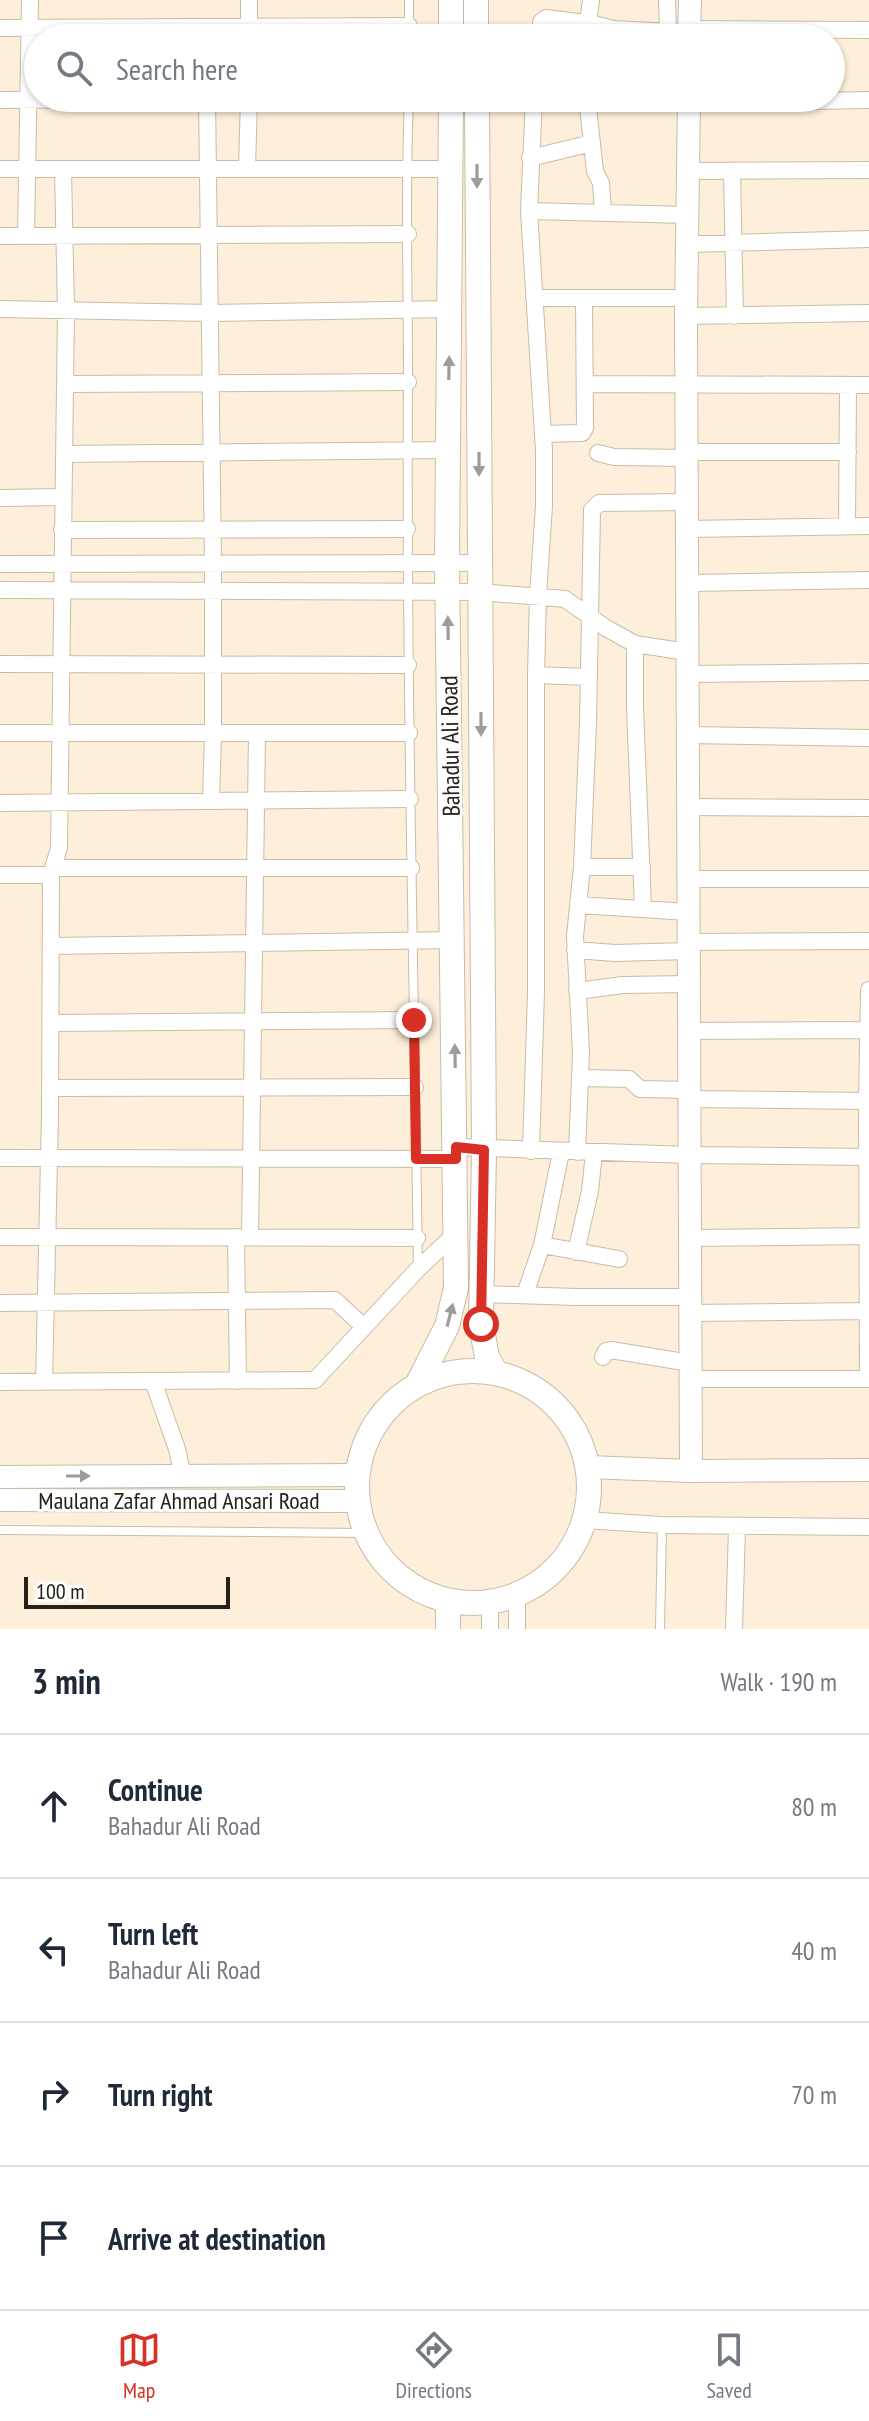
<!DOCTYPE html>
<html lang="en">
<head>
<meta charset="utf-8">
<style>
	:root { --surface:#fff; --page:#f6f6f7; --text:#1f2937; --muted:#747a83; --line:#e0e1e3; --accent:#d93025 }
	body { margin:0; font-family:"PT Sans Narrow",sans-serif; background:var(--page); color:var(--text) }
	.scale { position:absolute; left:24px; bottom:20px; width:206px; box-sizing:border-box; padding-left:8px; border:4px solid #262219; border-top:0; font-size:22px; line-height:28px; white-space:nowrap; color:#262219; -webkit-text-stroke:6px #fefefe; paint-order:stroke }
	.stop { position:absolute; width:24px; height:24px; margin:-18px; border:6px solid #d93025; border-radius:50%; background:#fff }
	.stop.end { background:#d93025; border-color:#fff; box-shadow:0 2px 8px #0008 }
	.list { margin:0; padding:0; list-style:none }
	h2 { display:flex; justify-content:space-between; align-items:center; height:104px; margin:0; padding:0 32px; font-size:34px }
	h2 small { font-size:26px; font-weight:400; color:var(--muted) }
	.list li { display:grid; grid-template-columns:52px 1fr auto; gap:24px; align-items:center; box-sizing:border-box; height:144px; padding:0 32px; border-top:2px solid var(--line) }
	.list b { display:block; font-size:30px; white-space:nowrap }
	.list p { margin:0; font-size:26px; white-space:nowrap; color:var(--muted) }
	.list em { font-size:26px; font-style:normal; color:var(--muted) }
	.icon { flex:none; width:44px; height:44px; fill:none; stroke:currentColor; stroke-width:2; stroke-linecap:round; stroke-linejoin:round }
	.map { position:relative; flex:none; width:869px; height:1629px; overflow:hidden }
	.search { position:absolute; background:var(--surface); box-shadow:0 2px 6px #0004; left:24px; right:24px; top:24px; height:88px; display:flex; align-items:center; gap:20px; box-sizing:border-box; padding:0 28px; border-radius:44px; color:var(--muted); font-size:30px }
	.sheet { height:680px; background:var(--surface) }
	nav { display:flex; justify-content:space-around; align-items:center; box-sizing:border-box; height:112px; border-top:2px solid var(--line); background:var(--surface); font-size:22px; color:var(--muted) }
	nav a { display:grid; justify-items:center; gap:4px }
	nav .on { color:var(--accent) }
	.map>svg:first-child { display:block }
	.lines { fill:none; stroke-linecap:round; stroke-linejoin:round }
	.lane-casing { stroke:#c9bca7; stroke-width:10 }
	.street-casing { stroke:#c9bca7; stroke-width:18 }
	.secondary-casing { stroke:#c9bca7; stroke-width:24 }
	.primary-casing { stroke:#c9bca7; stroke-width:26 }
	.lane { stroke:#fff; stroke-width:8 }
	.street { stroke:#fff; stroke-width:16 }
	.secondary { stroke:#fff; stroke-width:22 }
	.primary { stroke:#fff; stroke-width:24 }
	.oneway { fill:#9d9c98 }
	.route { stroke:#d93025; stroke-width:10 }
	.labels { text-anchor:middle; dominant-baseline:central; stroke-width:6; stroke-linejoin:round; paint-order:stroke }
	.street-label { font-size:24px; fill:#262219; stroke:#fefefe }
</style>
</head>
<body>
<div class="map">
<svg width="869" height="1629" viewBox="0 0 869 1629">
	<rect width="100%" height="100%" fill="#fdefd9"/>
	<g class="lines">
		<!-- lane casing -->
		<g class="lane-casing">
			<path id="lane" d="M409 38V0
				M409 98C405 190 408 283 408 376 406 673 414 971 418 1269
				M0 1530 366 1533
				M660 1629 662 1526"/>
		</g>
		<!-- street casing -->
		<g class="street-casing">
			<path id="street" d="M249 0V38
				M667 0 668 32
				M588 23 591 0
				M0 28 409 26
				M689 29 869 30
				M540 38 541 22 546 18 594 24 613 29 689 33
				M207 98 213 563V734L211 801
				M0 100 308 98
				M689 103 869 100
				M530 158 592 143
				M247 168 249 98
				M0 169H451
				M688 171 869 170
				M732 171 735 316
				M529 211 688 215
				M603 212 601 183 595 171 588 107 593 101 622 98
				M0 236 408 234
				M26 236 30 0
				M687 244 869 239
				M534 298H686
				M0 309 210 313 450 309
				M686 316 869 313
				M65 384 408 382
				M585 384 869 385
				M543 434 582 433 585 428 584 298
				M687 452H848
				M598 453 614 457 687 458
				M64 454 448 450
				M0 498 63 497
				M847 526 848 386
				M687 529 869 526
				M62 530 407 529
				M0 564 480 563
				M687 583 869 580
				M0 590 480 592 565 599 606 628 635 644 687 652
				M635 644V707L643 908
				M0 664 408 665
				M687 674 869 672
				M536 675 588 677
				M0 733H409
				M688 735 869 738
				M0 803 410 799
				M688 807 869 808
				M582 867H642
				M53 868H411
				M0 875H51
				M688 879H869
				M579 905 688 912
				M688 942 869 941
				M51 946 454 940
				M575 950 615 953 688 951
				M577 991 623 985 689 984
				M50 1023 414 1020
				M689 1031 869 1030
				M581 1078 629 1079 640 1089 689 1090
				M50 1088 415 1087
				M689 1099 869 1101
				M456 1147 689 1155 869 1157
				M531 1151 536 992V675L538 596 544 506V450L529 211 534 98
				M577 1152 581 1053 575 936 582 867 588 723 592 510 599 503 687 502
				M0 1158 456 1159
				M0 1237 417 1238
				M236 1237 238 1381
				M250 1237 257 734
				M690 1238 869 1236
				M542 1245 619 1259
				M576 1252 590 1191 594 1153
				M481 1294 576 1297H690
				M525 1294 542 1245 561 1152
				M0 1303 335 1300 364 1327
				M690 1313 869 1311
				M603 1357 606 1351 611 1350 690 1363
				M690 1379H869
				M868 1379 867 1101 869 990
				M153 1381 177 1449 183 1476
				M0 1382 315 1380 418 1269 456 1233
				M44 1382 50 1115 51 875 59 848 66 310 63 170
				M585 1520 662 1525 869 1527
				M517 1596V1629
				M490 1629V1603
				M734 1629 737 1527"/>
		</g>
		<!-- secondary casing -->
		<g class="secondary-casing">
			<path id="secondary" d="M689 38 690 0
				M689 98 686 316 691 1471
				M588 1467 691 1471 869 1470
				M0 1477 358 1475
				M0 1500 358 1501"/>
		</g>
		<!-- primary casing -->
		<g class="primary-casing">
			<path id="primary" d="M451 0V38
				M476 0V38
				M477 98 484 1150 481 1324 487 1357 496 1373
				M357 1487a116 116 0 1 1 232 0a116 116 0 1 1-232 0Z
				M417 1385 447 1326 456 1288 447 562 451 98
				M448 1629V1602"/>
		</g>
		<!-- lane -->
		<use href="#lane" class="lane"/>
		<!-- street -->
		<use href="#street" class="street"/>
		<!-- secondary -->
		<use href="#secondary" class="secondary"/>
		<!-- primary -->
		<use href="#primary" class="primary"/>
	</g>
	<!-- one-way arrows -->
	<defs><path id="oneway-solid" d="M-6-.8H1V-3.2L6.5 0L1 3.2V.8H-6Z" transform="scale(2)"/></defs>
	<g class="oneway">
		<use href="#oneway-solid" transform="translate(477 176) rotate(90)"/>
		<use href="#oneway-solid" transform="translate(449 368) rotate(-89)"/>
		<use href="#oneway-solid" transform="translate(479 464) rotate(90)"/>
		<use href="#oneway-solid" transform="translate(448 628) rotate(-91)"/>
		<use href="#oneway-solid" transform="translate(481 724) rotate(90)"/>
		<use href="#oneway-solid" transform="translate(455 1056) rotate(-91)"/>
		<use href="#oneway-solid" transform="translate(450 1315) rotate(-76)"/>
		<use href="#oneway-solid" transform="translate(78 1476)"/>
	</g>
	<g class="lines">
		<!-- route -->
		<path class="route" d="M414 1020 416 1159H456V1147L484 1150 481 1324"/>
	</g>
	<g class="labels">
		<!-- street labels -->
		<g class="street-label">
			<text transform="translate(450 746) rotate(-91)">Bahadur Ali Road</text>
			<text x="179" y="1500">Maulana Zafar Ahmad Ansari Road</text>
		</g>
	</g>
</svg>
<div class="scale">100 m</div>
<div class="stop" style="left:481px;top:1324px"></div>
<div class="stop end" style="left:414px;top:1020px"></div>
<div class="search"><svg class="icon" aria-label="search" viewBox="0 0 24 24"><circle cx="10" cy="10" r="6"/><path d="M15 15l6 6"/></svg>Search here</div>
</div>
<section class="sheet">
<h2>3 min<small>Walk · 190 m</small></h2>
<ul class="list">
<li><svg class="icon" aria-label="ahead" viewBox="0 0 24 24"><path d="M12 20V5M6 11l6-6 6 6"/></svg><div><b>Continue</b><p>Bahadur Ali Road</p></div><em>80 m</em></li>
<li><svg class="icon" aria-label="left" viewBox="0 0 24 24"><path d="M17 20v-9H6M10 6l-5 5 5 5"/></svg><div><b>Turn left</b><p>Bahadur Ali Road</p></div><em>40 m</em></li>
<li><svg class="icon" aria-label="right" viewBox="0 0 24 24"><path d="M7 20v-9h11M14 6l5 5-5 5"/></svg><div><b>Turn right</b></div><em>70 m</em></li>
<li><svg class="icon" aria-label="arrive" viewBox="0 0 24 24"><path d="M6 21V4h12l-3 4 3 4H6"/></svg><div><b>Arrive at destination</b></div></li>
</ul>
</section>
<nav>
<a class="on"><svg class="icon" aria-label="map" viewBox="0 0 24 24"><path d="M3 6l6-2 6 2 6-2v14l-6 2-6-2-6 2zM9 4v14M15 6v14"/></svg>Map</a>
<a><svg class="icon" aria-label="directions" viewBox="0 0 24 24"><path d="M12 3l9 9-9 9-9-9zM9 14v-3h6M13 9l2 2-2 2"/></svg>Directions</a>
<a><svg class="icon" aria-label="saved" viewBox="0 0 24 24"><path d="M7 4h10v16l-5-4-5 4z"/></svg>Saved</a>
</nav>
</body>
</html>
